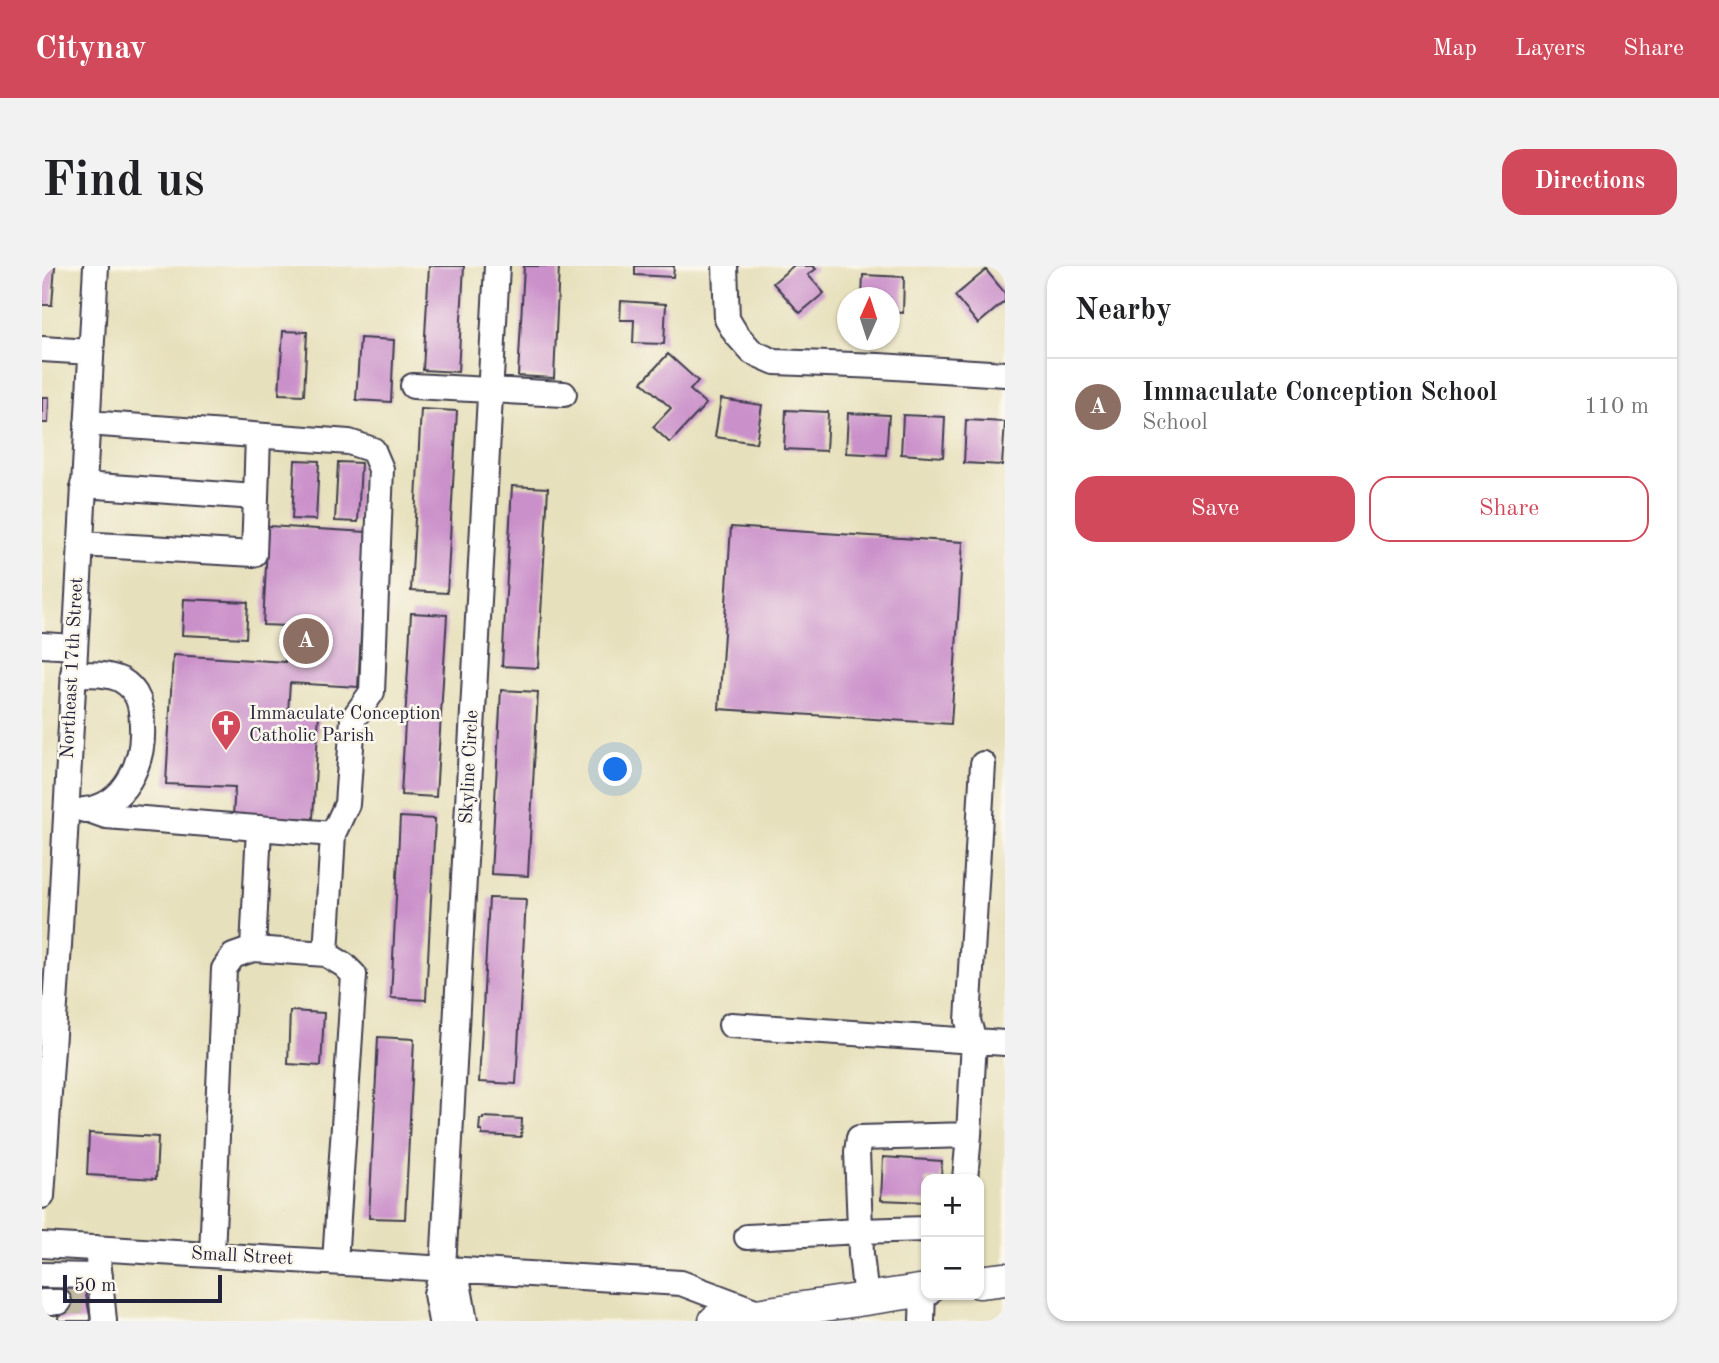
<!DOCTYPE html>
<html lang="en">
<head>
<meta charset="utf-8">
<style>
	:root { --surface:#fff; --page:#f2f2f2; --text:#202124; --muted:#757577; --line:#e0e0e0; --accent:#d1495b }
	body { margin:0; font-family:"Old Standard TT",serif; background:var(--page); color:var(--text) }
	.controls { position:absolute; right:21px; bottom:21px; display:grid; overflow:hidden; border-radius:14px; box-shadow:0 2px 5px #0004 }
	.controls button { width:63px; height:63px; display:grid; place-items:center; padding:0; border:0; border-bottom:2px solid var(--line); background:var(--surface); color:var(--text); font:35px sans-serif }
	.compass { position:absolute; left:795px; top:21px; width:63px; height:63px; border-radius:50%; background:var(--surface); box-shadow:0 2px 5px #0004; rotate:3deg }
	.scale { position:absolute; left:21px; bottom:18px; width:159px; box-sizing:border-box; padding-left:7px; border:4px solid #22223b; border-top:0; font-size:19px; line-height:24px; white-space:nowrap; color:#22223b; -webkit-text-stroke:5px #fbf7ec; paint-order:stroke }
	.you { position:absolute; left:574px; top:504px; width:24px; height:24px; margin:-18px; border:5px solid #fff; border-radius:50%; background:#1a73e8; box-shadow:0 0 0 10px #1a73e833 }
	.badge { display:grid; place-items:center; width:46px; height:46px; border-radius:50%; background:var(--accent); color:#fff; font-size:23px; font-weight:700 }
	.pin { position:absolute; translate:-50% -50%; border:4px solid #fff; box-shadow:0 2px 7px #0006 }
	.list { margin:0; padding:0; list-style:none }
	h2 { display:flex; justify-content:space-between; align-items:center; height:91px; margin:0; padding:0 28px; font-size:30px }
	h2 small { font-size:23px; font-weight:400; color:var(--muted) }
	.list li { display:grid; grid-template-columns:46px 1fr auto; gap:21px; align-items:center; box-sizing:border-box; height:98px; padding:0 28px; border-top:2px solid var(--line) }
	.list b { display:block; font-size:26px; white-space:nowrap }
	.list p { margin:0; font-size:23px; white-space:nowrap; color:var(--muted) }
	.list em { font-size:23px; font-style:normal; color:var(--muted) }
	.actions { display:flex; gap:14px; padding:21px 28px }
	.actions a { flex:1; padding:16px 0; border:2px solid var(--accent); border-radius:21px; text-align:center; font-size:24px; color:var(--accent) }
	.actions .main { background:var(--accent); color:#fff }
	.map { position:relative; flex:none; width:963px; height:1055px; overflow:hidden; border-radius:21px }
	header { display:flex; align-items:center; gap:42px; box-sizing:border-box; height:98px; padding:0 35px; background:var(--accent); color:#fff }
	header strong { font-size:33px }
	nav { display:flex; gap:38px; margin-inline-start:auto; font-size:24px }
	.intro { display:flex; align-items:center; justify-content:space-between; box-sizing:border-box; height:168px; padding:0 42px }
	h1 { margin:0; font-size:49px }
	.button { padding:18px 32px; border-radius:21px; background:var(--accent); color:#fff; font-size:24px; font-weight:700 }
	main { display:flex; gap:42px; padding:0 42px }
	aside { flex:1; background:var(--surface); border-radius:21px; box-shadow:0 2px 5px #0004 }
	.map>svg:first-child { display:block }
	.building { fill:#ca90ca }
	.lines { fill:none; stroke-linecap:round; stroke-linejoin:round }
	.minor-tunnel { stroke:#c0baa2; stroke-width:24; stroke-dasharray:24 12; stroke-linecap:butt }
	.minor-casing { stroke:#403e4e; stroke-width:28 }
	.major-casing { stroke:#403e4e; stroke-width:35 }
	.minor { stroke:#fff; stroke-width:24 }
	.major { stroke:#fff; stroke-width:32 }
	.labels { text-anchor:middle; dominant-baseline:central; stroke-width:5; stroke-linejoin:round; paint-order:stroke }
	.street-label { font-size:19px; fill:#22223b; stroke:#fbf7ec }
	.poi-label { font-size:19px; fill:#22223b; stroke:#fbf7ec; text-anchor:start }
</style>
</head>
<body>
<header>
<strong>Citynav</strong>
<nav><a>Map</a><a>Layers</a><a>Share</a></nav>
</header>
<div class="intro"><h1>Find us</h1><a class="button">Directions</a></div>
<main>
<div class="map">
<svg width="963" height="1055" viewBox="0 0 963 1055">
	<rect width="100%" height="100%" fill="#fbf7ec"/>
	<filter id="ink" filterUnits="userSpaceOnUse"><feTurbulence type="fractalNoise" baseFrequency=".0143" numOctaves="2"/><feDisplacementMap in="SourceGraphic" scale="14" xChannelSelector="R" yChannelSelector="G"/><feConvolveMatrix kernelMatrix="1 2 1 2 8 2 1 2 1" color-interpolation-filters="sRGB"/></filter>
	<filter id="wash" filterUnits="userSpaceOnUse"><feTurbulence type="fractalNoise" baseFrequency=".00686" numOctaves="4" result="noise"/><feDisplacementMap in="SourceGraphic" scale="28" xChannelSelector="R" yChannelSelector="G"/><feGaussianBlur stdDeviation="1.57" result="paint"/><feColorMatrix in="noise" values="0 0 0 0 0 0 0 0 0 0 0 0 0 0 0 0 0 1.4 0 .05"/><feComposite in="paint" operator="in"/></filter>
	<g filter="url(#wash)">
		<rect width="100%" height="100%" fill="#e7e0bc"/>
		<g id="blocks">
			<!-- building -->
			<path class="building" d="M0 0H13L10 39H0Z
				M387 0H422L416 106 381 104Z
				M482 0H517L512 112 476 110Z
				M593 0H632L631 11 593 9Z
				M751 0H771L774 3 766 9 782 27 758 47 731 17Z
				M944 4 963 27V35L936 58 913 30Z
				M821 9 862 11 861 47 848 46V32H820Z
				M579 35 624 38 622 78 591 77 592 54H578Z
				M241 65 265 66 262 129 237 128Z
				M318 72 352 74 349 136 314 134Z
				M626 88 656 115 648 124 664 138 628 177 611 161 629 142 600 116Z
				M0 131H7L6 157H0Z
				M679 133 720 139 714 177 673 171Z
				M379 143 415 145 405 327 369 325Z
				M744 144 786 146 784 185 742 183Z
				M806 147 847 149 844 189 804 187Z
				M861 149 903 151 901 191 859 188Z
				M924 154 963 156 960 199 922 197Z
				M253 194 277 195 274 254 250 253Z
				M296 196 319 197 316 256 293 255Z
				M470 220 506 222 496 402 460 400Z
				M226 260 325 266 316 421 248 417 246 446 277 447 271 553 191 549 193 521 124 518 131 389 243 396 245 360 221 359Z
				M689 261 921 276 909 458 677 443Z
				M142 333 206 336 204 372 140 369Z
				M369 347 405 349 394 531 359 529Z
				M459 424 496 426 486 610 449 608Z
				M358 551 393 553 384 734 349 732Z
				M447 632 484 633 474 818 437 816Z
				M248 745 282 747 279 800 246 798Z
				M336 771 372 773 363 953 327 952Z
				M441 851 480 853 479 871 440 869V865H437L438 853H441Z
				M47 867 116 871 114 913 45 909Z
				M841 891 900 895 899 913H884V936L839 934Z
				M41 1013 49 1055H16L18 1017Z"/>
		</g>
	</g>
	<g filter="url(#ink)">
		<use href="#blocks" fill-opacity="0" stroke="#403e4e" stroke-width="2"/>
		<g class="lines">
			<!-- minor-tunnel -->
			<path class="minor-tunnel" d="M17 1036H45"/>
			<!-- minor casing -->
			<g class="minor-casing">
				<path id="minor" d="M683 0 685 53 694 68 710 86 733 96 837 100 963 108
					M0 83 49 86
					M371 120 522 128
					M45 157 307 176 331 184 339 203 330 426 311 453 305 538 291 568
					M214 231 216 170
					M38 278 212 288 214 231 41 219
					M0 379 32 381
					M31 408C46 408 65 407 79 414 97 424 100 441 100 460 102 496 83 541 42 544
					M47 544 64 550 291 568 284 688
					M211 683 217 562
					M689 759 963 777
					M923 913 927 869
					M0 930 17 679 54 0
					M705 971 818 965 884 963
					M0 979 639 1017 721 1048
					M55 982 62 1055
					M170 989 182 703 191 690 211 683 284 688 302 699 312 709 293 996
					M401 1002 416 1016 423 1055
					M0 1009 58 1010
					M824 1033 819 988 815 886 817 872 927 869 932 774 926 755 941 498
					M0 1036H17
					M399 1055 394 1028 401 1002 455 0
					M880 1055 881 1025"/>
			</g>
			<!-- major casing -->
			<g class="major-casing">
				<path id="major" d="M937 1016 963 1013
					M673 1055 884 1024"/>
			</g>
			<!-- minor -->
			<use href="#minor" class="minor"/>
			<!-- major -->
			<use href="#major" class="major"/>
		</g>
	</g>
	<!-- icons -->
	<defs>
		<g id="church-pin" transform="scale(1.575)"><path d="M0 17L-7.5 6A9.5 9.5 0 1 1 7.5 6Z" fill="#d1495b" stroke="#fbf7ec"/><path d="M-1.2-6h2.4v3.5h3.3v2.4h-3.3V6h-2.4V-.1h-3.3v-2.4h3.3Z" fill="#fff"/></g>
	</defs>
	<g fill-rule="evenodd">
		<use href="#church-pin" x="184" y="459"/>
	</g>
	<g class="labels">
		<!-- street labels -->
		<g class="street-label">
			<text transform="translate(31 402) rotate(-87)">Northeast 17th Street</text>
			<text transform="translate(428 501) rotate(-87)">Skyline Circle</text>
			<text transform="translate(200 991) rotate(3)">Small Street</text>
		</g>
		<!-- poi labels -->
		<g class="poi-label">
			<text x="207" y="448">Immaculate Conception<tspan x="207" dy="22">Catholic Parish</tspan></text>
		</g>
	</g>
</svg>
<div class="controls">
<button>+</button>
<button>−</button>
</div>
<svg class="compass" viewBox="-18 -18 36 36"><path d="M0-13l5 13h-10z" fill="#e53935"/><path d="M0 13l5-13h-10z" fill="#757577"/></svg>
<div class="scale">50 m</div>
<div class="you"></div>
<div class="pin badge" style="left:264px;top:375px;background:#8d6e63">A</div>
</div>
<aside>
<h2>Nearby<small></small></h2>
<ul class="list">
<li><span class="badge" style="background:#8d6e63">A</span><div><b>Immaculate Conception School</b><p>School</p></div><em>110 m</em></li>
</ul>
<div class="actions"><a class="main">Save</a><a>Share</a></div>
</aside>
</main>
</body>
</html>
